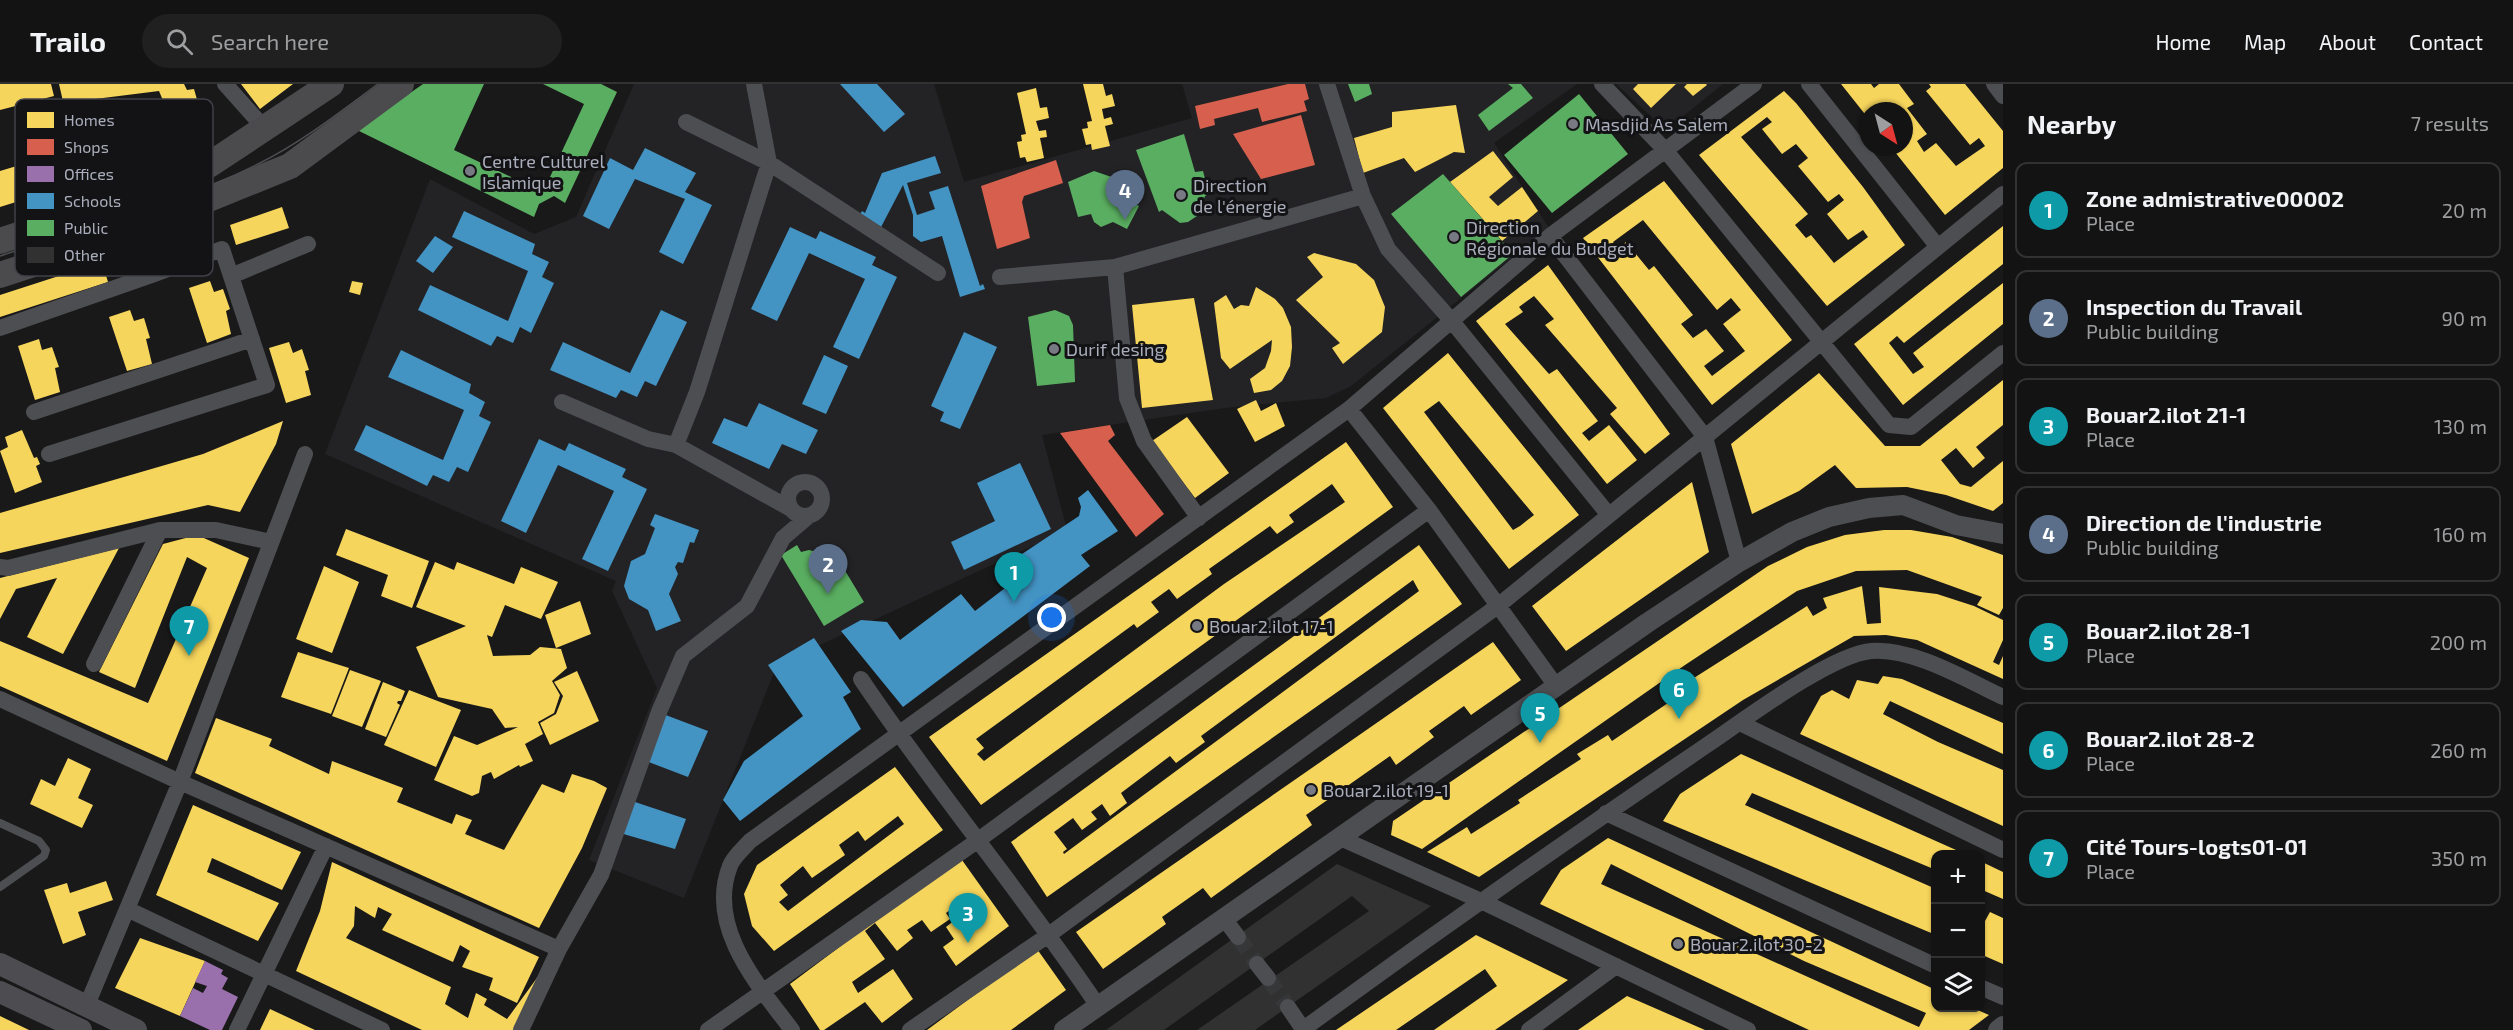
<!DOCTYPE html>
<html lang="en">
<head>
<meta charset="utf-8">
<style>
	:root { --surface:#131313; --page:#202021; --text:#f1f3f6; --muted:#9d9ea0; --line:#323233; --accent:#ea580c }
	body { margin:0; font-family:"Exo 2",sans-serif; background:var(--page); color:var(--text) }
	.controls { position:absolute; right:18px; bottom:18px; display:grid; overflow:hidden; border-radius:12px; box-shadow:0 2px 4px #0004 }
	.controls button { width:54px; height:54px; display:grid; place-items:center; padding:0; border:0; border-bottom:2px solid var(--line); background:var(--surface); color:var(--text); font:30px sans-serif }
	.compass { position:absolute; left:1859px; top:18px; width:54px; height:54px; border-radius:50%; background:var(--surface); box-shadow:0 2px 4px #0004; rotate:144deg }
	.you { position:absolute; left:1052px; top:534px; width:21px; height:21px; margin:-15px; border:4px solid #fff; border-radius:50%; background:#1a73e8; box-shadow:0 0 0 9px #1a73e833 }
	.badge { display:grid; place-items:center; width:39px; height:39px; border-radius:50%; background:var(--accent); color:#fff; font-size:20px; font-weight:700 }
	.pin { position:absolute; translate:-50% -50px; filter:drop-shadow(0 2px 3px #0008) }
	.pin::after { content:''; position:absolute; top:32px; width:21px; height:18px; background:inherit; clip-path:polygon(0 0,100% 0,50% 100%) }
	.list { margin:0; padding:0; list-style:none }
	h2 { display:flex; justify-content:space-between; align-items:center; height:78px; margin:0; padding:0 24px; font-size:26px }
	h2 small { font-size:20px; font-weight:400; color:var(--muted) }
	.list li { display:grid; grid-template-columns:39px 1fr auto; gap:18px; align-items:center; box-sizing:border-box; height:96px; margin:0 12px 12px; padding:0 12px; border:2px solid var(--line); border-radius:12px }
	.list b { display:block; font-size:22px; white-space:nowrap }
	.list p { margin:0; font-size:20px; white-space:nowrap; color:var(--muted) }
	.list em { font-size:20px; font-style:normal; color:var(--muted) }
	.icon { flex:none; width:33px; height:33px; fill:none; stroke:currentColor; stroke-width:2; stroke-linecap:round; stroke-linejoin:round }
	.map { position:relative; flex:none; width:2003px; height:946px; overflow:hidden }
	header { display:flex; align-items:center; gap:36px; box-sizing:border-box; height:84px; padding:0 30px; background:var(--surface); border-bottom:2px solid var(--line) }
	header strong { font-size:28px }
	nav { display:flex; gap:33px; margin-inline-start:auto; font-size:21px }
	.search { width:420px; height:54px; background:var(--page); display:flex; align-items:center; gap:15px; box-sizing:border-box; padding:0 21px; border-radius:33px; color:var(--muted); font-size:22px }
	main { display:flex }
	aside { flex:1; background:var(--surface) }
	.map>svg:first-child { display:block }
	.built { fill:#232326 }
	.homes { fill:#f6d55c; fill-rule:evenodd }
	.shops { fill:#d6604d }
	.offices { fill:#9970ab }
	.schools { fill:#4393c3 }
	.public { fill:#5aae61 }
	.building { fill:#313131 }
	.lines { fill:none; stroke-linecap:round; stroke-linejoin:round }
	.minor-tunnel { stroke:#363739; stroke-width:16; stroke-dasharray:16 8; stroke-linecap:butt }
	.service { stroke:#4d4e52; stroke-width:8 }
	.minor { stroke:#4d4e52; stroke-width:16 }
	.tertiary { stroke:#4d4e52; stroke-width:20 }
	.secondary { stroke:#4c4c51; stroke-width:22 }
	.primary { stroke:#4b4b4e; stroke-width:26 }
	.tram { stroke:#4d4e52; stroke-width:1.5 }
	.poi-dot { fill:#777a82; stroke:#131316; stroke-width:2 }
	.labels { text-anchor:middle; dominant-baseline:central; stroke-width:6; stroke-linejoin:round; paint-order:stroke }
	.poi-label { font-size:18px; fill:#aaaebb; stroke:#131316; text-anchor:start }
	.key { fill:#131316; stroke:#404248; stroke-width:1.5 }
	.key-label { font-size:16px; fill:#aaaebb }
</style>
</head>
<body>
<header>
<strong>Trailo</strong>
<div class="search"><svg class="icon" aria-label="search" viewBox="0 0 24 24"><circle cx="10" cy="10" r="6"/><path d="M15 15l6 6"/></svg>Search here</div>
<nav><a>Home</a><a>Map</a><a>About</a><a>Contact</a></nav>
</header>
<main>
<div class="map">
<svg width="2003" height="946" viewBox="0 0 2003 946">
	<rect width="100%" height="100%" fill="#191919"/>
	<!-- built -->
	<path class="built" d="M634 0H934L964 98 1192 34 1182 0H1577L1494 59 1549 144 1351 302 1326 314 1225 324 1042 351 1067 446 777 581 684 814 589 776 657 604 612 507 616 497 325 370 430 95 534 150 576 133Z
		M1616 0H1723L1666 46Z"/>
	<!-- homes -->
	<path class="homes" d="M0 0H51L54 12 0 26Z
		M59 0H184L187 6 194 5 198 19 207 25 208 36 202 42 190 46 187 55 88 91 68 39ZM159 7 167 26 160 36 97 55 87 16Z
		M241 0H293L260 25Z
		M1083 0H1103L1106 12 1112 10 1115 22 1102 25 1104 35 1111 33 1113 40 1105 42 1110 62 1092 66 1091 60 1086 61 1082 45 1088 44 1087 38 1092 37Z
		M1638 0H1676L1651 24 1633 5Z
		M1687 0H1706L1707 1 1693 12 1684 3Z
		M1841 0H1871L1874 4 1879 0H1899L1914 20 1907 24 1927 50 1917 57 1924 68 1936 59 1956 82 1985 62 1979 54 1970 61 1926 7 1931 3 1929 0H1965L2003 47V84L1945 131 1891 63H1904V27H1868V34Z
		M1036 4 1040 24 1047 23 1049 34 1036 37 1039 47 1046 46 1047 53 1040 54 1044 74 1027 78 1025 73 1020 74 1017 58 1022 57 1021 51 1026 50 1017 9Z
		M1784 7 1796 19 1863 103 1905 161 1827 222 1699 71ZM1767 33 1772 38 1762 45 1782 70 1796 60 1808 74 1798 82 1828 118 1839 110 1844 116 1827 130 1848 156 1863 146 1868 153 1834 179 1811 151 1806 154 1795 141 1808 130 1741 53Z
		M1456 21 1465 69 1454 68 1415 88 1404 74 1363 89 1354 54 1392 43V28Z
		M70 66 80 98 0 123V87Z
		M1493 67 1513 93 1489 113 1498 122 1522 103 1538 127 1502 157 1450 98Z
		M1664 97 1792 256 1712 321 1583 154ZM1643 136 1717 226 1731 214 1741 226 1723 240 1745 267 1712 292 1704 282 1724 267 1706 245 1693 254 1681 240 1693 231 1654 182 1649 186 1626 158 1617 165 1613 158Z
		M282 123 289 144 236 161 230 141Z
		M2003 142V180L1904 259 1897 252 1889 259 1913 290 1924 283 1913 269 2003 199V240L1903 321 1854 260Z
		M1314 169 1356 180 1374 196 1385 223 1382 248 1343 280 1332 264 1340 259 1296 216 1323 193 1307 173Z
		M102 178 108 198 0 233V211Z
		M1548 181 1670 350 1645 370 1610 330 1617 324 1545 241 1554 235 1534 212 1519 223 1523 228 1505 240 1549 290 1557 285 1598 337 1582 349 1589 357 1609 341 1637 376 1607 400 1476 237Z
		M210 197 214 208 223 205 230 225 226 227 231 250 207 259 189 204Z
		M352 197 363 199 360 211 349 208Z
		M1256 203 1275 215 1283 224 1291 243 1292 263 1290 282 1282 297 1271 306 1254 309 1250 295 1265 284 1271 267 1272 256 1230 285 1221 274 1214 219 1226 211 1234 225 1241 221 1249 222Z
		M1194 214 1213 316 1142 324 1132 221Z
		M130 226 134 237 144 234 150 254 146 255 152 280 127 287 109 233Z
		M39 255 42 266 52 263 59 283 55 284 60 308 35 316 18 262Z
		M289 258 293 269 302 265 309 286 305 287 311 311 286 319 269 264Z
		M1448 269 1579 431 1509 485 1383 324ZM1439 317 1534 431 1520 442 1513 446 1424 328Z
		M1819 289 1885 362H1920L2003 296V341L1976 363 1985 374 1973 384 1956 364 1941 376 1960 400 1971 403 2003 377V419L1993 427 1946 411 1907 403 1856 404 1835 381 1799 407 1752 430 1731 360Z
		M1256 316 1261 327 1276 319 1285 342 1255 358 1237 325Z
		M1187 333 1229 389 1195 414 1152 357Z
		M283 337 276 360 240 428 208 421 0 469V429L203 370Z
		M22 346 34 374 37 373 40 380 36 382 42 398 15 409 0 367 8 363 5 353Z
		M1346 358 1393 423 981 721 929 653ZM1332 400 1345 418 1224 500 984 677 977 670 984 664 976 655 1134 540 1137 544 1159 528 1151 518 1169 505 1177 515 1212 490 1209 485 1270 442 1277 450 1294 438 1289 431Z
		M1692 398 1709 468 1566 567 1532 522Z
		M346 445 429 477 412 524 381 512 388 491 336 471Z
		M1884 446H1911L1952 453 2003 471V524L1999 531 1977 521 1982 513 1907 486 1856 487 1797 507 1685 581 1422 765 1391 751 1393 737 1768 482 1807 463 1845 451Z
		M197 451 249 474 167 677 0 602V557L148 619 207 484 187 473 135 604 99 588 163 460Z
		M1419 461 1462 520 1047 813 1011 758ZM1413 496 1419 507 1064 770 1063 768 1067 765 1054 748 1073 734 1082 746 1097 735 1091 728 1102 720 1110 732 1127 719 1121 709 1170 672 1176 679 1205 658 1201 652Z
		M119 464 63 570 27 553 57 494 16 505 0 535V494Z
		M435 478 454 486 457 478 514 500 521 483 558 498 541 535 505 521 492 553 487 551 493 572 530 571 540 563 561 565 567 584 552 597 560 611 554 629 538 638 543 650 525 660 533 677 520 683 519 681 494 695 491 688 482 692 479 709 472 712 434 696 454 652 477 661 518 643 505 644 492 625 438 613 416 563 466 542 416 523Z
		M324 482 359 498 332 569 296 555Z
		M1862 502 1867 540 1881 539 1879 503 1937 510 1974 522 2003 536V556L1993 578 1999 581 2003 572V595L1917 556 1886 551 1854 552 1743 616 1479 793 1427 768 1467 743 1471 750 1520 719 1518 716 1581 675 1577 670 1608 651 1612 657 1668 619 1664 613 1807 522 1813 532 1827 524 1823 514Z
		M580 517 591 550 556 564 545 531Z
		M1493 558 1521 596 1471 631 1464 622 1429 647 1434 653 1396 681 1390 672 1306 731 1312 741 1211 814 1203 804 1162 833 1166 840 1103 885 1076 848Z
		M298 568 349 584 331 630 281 613Z
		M350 586 381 597 362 643 332 632Z
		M577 587 599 637 550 661 540 639 556 630 563 612 554 598Z
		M1883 592 1902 595 2003 639V670L1890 617 1883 630 1938 658 2003 686V742L1800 650 1821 612 1832 606 1849 615 1857 596 1878 600Z
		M383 598 405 607 401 617H398L397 619 400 621 386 653 365 645Z
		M409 606 461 626 436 683 384 661Z
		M216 634 272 655 269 662 329 690 332 677 403 704 397 718 452 740 456 730 472 736 465 750 504 766 542 700 564 709 572 690 594 697 607 704 582 764 539 844 195 689Z
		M1741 670 1965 770H1936V786L1752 709 1745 721 1936 805V851L1663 737 1680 710Z
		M68 674 91 685 78 714 93 721 82 744 30 720 41 695 55 702Z
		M895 683 943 746 774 867 752 842 744 810 757 781ZM898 732 904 740 788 827 779 818 788 811 780 801 803 782 812 794 845 771 839 761 858 747 865 757Z
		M193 721 301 768 282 806 212 774 207 788 279 819 258 857 156 811Z
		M1608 754 1936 906V924H1973L1989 931 1969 946H1809L1540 820 1561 786ZM1611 780 1804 877 1926 929 1919 943 1601 800Z
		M962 776 1009 842 956 882 943 863 954 855 946 843 964 829 971 837 979 830 972 820 961 828 957 821 946 829 950 835 931 848 922 836 907 846 913 854 897 867 875 839 865 847 885 875 852 898 858 909 893 885 913 915 882 939 865 918 824 946H820L790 900 917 805Z
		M1980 777 2003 788V815L1980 805Z
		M332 778 539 873 517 919 489 906 493 894 462 883 470 867 460 861 453 878 382 846 392 830 378 823 375 834 355 822 354 842 346 854 451 903 445 920 468 934 476 909 487 915 484 921 507 935 542 887 514 946H422L296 887 320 827Z
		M106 797 113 816 78 828 86 851 63 860 44 806 67 799 70 809Z
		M1990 828 2003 834V880L1980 870V846Z
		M1476 851 1568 896 1495 946H1434L1497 902 1485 885 1396 946H1336Z
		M140 854 205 877 180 932 115 904Z
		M1037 865 1066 906 1011 946H927Z
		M1627 912 1705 946H1578Z
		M270 925 315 946H260Z
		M0 932 29 946H0Z"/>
	<!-- shops -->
	<path class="shops" d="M1288 0H1305L1309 15 1304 17 1307 27 1262 38 1258 24 1214 35 1215 41 1200 45 1195 22Z
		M1301 31 1315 81 1261 95 1233 50Z
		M1056 76 1063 99 1024 112 1022 118 1030 154 997 165 981 102Z
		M1110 341 1115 351 1108 357 1164 430 1136 453 1060 349Z"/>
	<!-- offices -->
	<path class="offices" d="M205 877 223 886 221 890 228 894 222 905 238 913 222 946H210L180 932 193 904 203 909 207 902 195 898Z"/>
	<!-- schools -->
	<path class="schools" d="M840 0H877L905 30 884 48Z
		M645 64 696 89 685 108 712 121 683 180 659 168 685 115 635 95 609 145 583 132 610 74 633 86Z
		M935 72 941 89 907 99 917 131 935 125 929 108 948 102 980 202 983 200 985 205 960 213 942 152 921 158 913 152V131L903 101 880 145 858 134 862 127 865 129 882 89Z
		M464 127 535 160 532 170 549 178 542 193 554 199 531 249 520 243 513 259 497 252 491 262 418 226 430 201 508 237 528 187 452 153Z
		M790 143 816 155 820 147 876 173 872 181 897 193 859 275 833 263 865 195 809 169 777 237 751 225Z
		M435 152 453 163 433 189 416 177Z
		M661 226 687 238 656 302 645 297 637 313 621 306 616 314 550 286 563 258 630 289Z
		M964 248 997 263 960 345 940 337 944 328 931 322Z
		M401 266 471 300 469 309 485 318 479 332 491 338 468 388 457 383 449 398 433 391 427 402 354 366 366 341 443 376 464 326 388 293Z
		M824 271 848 282 826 330 802 320Z
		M759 319 818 346 806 370 782 360 769 385 712 359 724 334 747 343Z
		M539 355 565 367 569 359 626 385 622 393 647 405 608 487 582 475 614 407 558 381 526 449 501 437Z
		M1020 379 1051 445 964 486 951 458 995 437 977 399Z
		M1088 406 1118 447 1081 471 1090 482 903 623 841 547 861 536 887 538 900 556 961 510 975 527 1009 501 998 486 1079 432 1081 423 1078 414Z
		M655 430 699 446 694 459 690 458 683 479 678 478 675 483 678 490 669 510 681 537 656 547 648 526 629 515 624 502 631 477 645 470 655 444 650 441Z
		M814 554 851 608 843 613 861 645 740 737 723 716 744 677 803 632 768 581Z
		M663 630 708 647 688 693 646 677Z
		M632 717 686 735 675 765 620 749Z"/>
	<!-- public -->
	<path class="public" d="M423 0H484L454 66 543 108 584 20 543 0H601L617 8 565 119 554 112 539 120 534 133 357 46Z
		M1348 0H1369L1372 10 1355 18Z
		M1508 0H1521L1533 14 1489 47 1478 31 1513 4Z
		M1579 10 1628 70 1552 129 1504 71Z
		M1184 50 1195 88 1203 87 1209 110 1205 112 1200 130 1188 138 1180 139 1162 126 1159 128 1136 66Z
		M1094 87 1129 99 1126 103 1132 109 1133 118 1139 122 1127 145 1113 138 1101 143 1094 138 1091 130 1078 133 1068 98Z
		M1443 90 1513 170 1461 213 1391 130Z
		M1055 226 1069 232 1073 241 1075 298 1037 302 1028 233Z
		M797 461 801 468 809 466 820 469 823 474 830 469 835 477 838 475 864 518 824 542 781 471Z"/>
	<!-- building -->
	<path class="building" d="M1337 780 1431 822 1255 946H1197L1369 827 1352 812 1164 946H1106Z"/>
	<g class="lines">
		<!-- minor-tunnel -->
		<path class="minor-tunnel" d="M1238 853 1257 880
			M1268 894 1288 923"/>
		<!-- service -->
		<path class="service" d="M0 739 39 757 46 766 44 772 0 803"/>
		<!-- minor -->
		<path class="minor" d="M225 0 266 46
			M1327 0 1363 112 1388 165 1451 236 1608 430
			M1602 0 1666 67 1889 341 1911 343 2003 269
			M1809 0 1938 163
			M1994 0 2003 12
			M686 38 769 79 938 189
			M133 146 149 192 222 165 231 192 308 160
			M1550 152 1705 353 1739 478
			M1115 183 1127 314 1144 357 1199 434
			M1000 193 1115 183 1363 112
			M0 244 149 192
			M562 318 648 355 676 361 791 425
			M1349 325 1429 426 1556 602
			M34 328 252 255
			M676 361 697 308 769 79 754 0
			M49 370 267 301 231 192
			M788 415a17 17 0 1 1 34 0a17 17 0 1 1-34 0Z
			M0 483 8 484 160 446H216L271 458
			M94 580 160 446
			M861 595C936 707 1023 810 1098 922
			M0 615 180 698 559 865
			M1740 639 2003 766
			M1606 729 1936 882
			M1338 753 1479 816 1748 946
			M127 825 382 946
			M1223 833 1238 853
			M1257 880 1268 894
			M1980 903 2003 913
			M87 921 180 698 305 370
			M1288 923 1303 945
			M237 946 326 762
			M521 946 559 865 601 791 659 628 683 572 747 522 783 454 810 431
			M708 946 977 757 1429 426
			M792 946C758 901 706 843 730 782 733 773 743 765 750 757L1349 325 1550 152 1754 0
			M910 946 1050 850 1499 521 2003 110
			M1302 946C1435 849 1570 754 1707 661 1744 636 1830 571 1871 567 1912 563 1967 596 2003 613
			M1529 946 1616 882"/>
		<!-- tertiary -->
		<path class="tertiary" d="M1064 946 1647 539 1739 478 1792 448 1829 433 1869 424 1903 421 1956 441 2003 450
			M1998 946 2003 942"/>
		<!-- secondary -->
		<path class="secondary" d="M0 880 136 946
			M0 908 81 946"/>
		<!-- primary -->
		<path class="primary" d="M0 157 80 131 209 81 331 0
			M0 191 113 154 290 82 401 0"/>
		<!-- tram -->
		<path class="tram" d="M0 172C87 144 178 121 260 79 302 58 340 28 378 0
			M0 891 116 946"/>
	</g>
	<!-- markers -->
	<g class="poi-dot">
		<circle cx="1573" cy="40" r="6"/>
		<circle cx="470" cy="87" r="6"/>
		<circle cx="1181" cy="111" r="6"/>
		<circle cx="1454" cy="153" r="6"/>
		<circle cx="1054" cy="265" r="6"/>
		<circle cx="1197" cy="542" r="6"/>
		<circle cx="1311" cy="706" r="6"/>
		<circle cx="1678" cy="860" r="6"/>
	</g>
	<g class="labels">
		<!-- poi labels -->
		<g class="poi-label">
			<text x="1585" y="40">Masdjid As Salem</text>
			<text x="482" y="77">Centre Culturel<tspan x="482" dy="21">Islamique</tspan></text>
			<text x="1193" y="101">Direction<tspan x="1193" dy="21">de l'énergie</tspan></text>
			<text x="1466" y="143">Direction<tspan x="1466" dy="21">Régionale du Budget</tspan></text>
			<text x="1066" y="265">Durif desing</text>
			<text x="1209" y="542">Bouar2.ilot 17-1</text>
			<text x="1323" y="706">Bouar2.ilot 19-1</text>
			<text x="1690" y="860">Bouar2.ilot 30-2</text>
		</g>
	</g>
	<!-- legend -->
	<rect x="15" y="15" width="198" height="177" rx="9" class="key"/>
	<rect x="27" y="28" width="27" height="16" fill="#f6d55c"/>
	<rect x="27" y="55" width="27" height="16" fill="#d6604d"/>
	<rect x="27" y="82" width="27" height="16" fill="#9970ab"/>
	<rect x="27" y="109" width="27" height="16" fill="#4393c3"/>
	<rect x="27" y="136" width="27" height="16" fill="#5aae61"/>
	<rect x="27" y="163" width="27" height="16" fill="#313131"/>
	<g class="key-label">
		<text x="64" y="42">Homes</text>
		<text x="64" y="69">Shops</text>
		<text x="64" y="96">Offices</text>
		<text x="64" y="123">Schools</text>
		<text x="64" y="150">Public</text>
		<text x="64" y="177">Other</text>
	</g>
</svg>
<div class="controls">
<button>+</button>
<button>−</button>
<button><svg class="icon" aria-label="layers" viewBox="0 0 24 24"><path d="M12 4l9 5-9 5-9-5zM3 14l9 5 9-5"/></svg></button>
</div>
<svg class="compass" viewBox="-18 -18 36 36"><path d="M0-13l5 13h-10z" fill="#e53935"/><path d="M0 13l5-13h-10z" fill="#9d9ea0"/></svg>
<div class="you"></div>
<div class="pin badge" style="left:1014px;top:518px;background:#0f9aa8">1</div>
<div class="pin badge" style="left:828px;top:510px;background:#5c6f8a">2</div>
<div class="pin badge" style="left:968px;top:859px;background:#0f9aa8">3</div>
<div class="pin badge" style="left:1125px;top:136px;background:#5c6f8a">4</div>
<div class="pin badge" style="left:1540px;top:659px;background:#0f9aa8">5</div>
<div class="pin badge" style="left:1679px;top:635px;background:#0f9aa8">6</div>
<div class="pin badge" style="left:189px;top:572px;background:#0f9aa8">7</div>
</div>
<aside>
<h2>Nearby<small>7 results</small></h2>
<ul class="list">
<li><span class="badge" style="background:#0f9aa8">1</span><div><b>Zone admistrative00002</b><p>Place</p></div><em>20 m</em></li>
<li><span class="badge" style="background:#5c6f8a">2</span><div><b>Inspection du Travail</b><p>Public building</p></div><em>90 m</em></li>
<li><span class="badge" style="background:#0f9aa8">3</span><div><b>Bouar2.ilot 21-1</b><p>Place</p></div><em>130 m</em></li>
<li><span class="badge" style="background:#5c6f8a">4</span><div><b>Direction de l'industrie</b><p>Public building</p></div><em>160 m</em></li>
<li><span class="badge" style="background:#0f9aa8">5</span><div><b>Bouar2.ilot 28-1</b><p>Place</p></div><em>200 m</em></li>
<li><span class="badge" style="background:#0f9aa8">6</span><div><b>Bouar2.ilot 28-2</b><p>Place</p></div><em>260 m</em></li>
<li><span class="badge" style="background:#0f9aa8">7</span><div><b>Cité Tours-logts01-01</b><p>Place</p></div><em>350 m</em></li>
</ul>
</aside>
</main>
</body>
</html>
